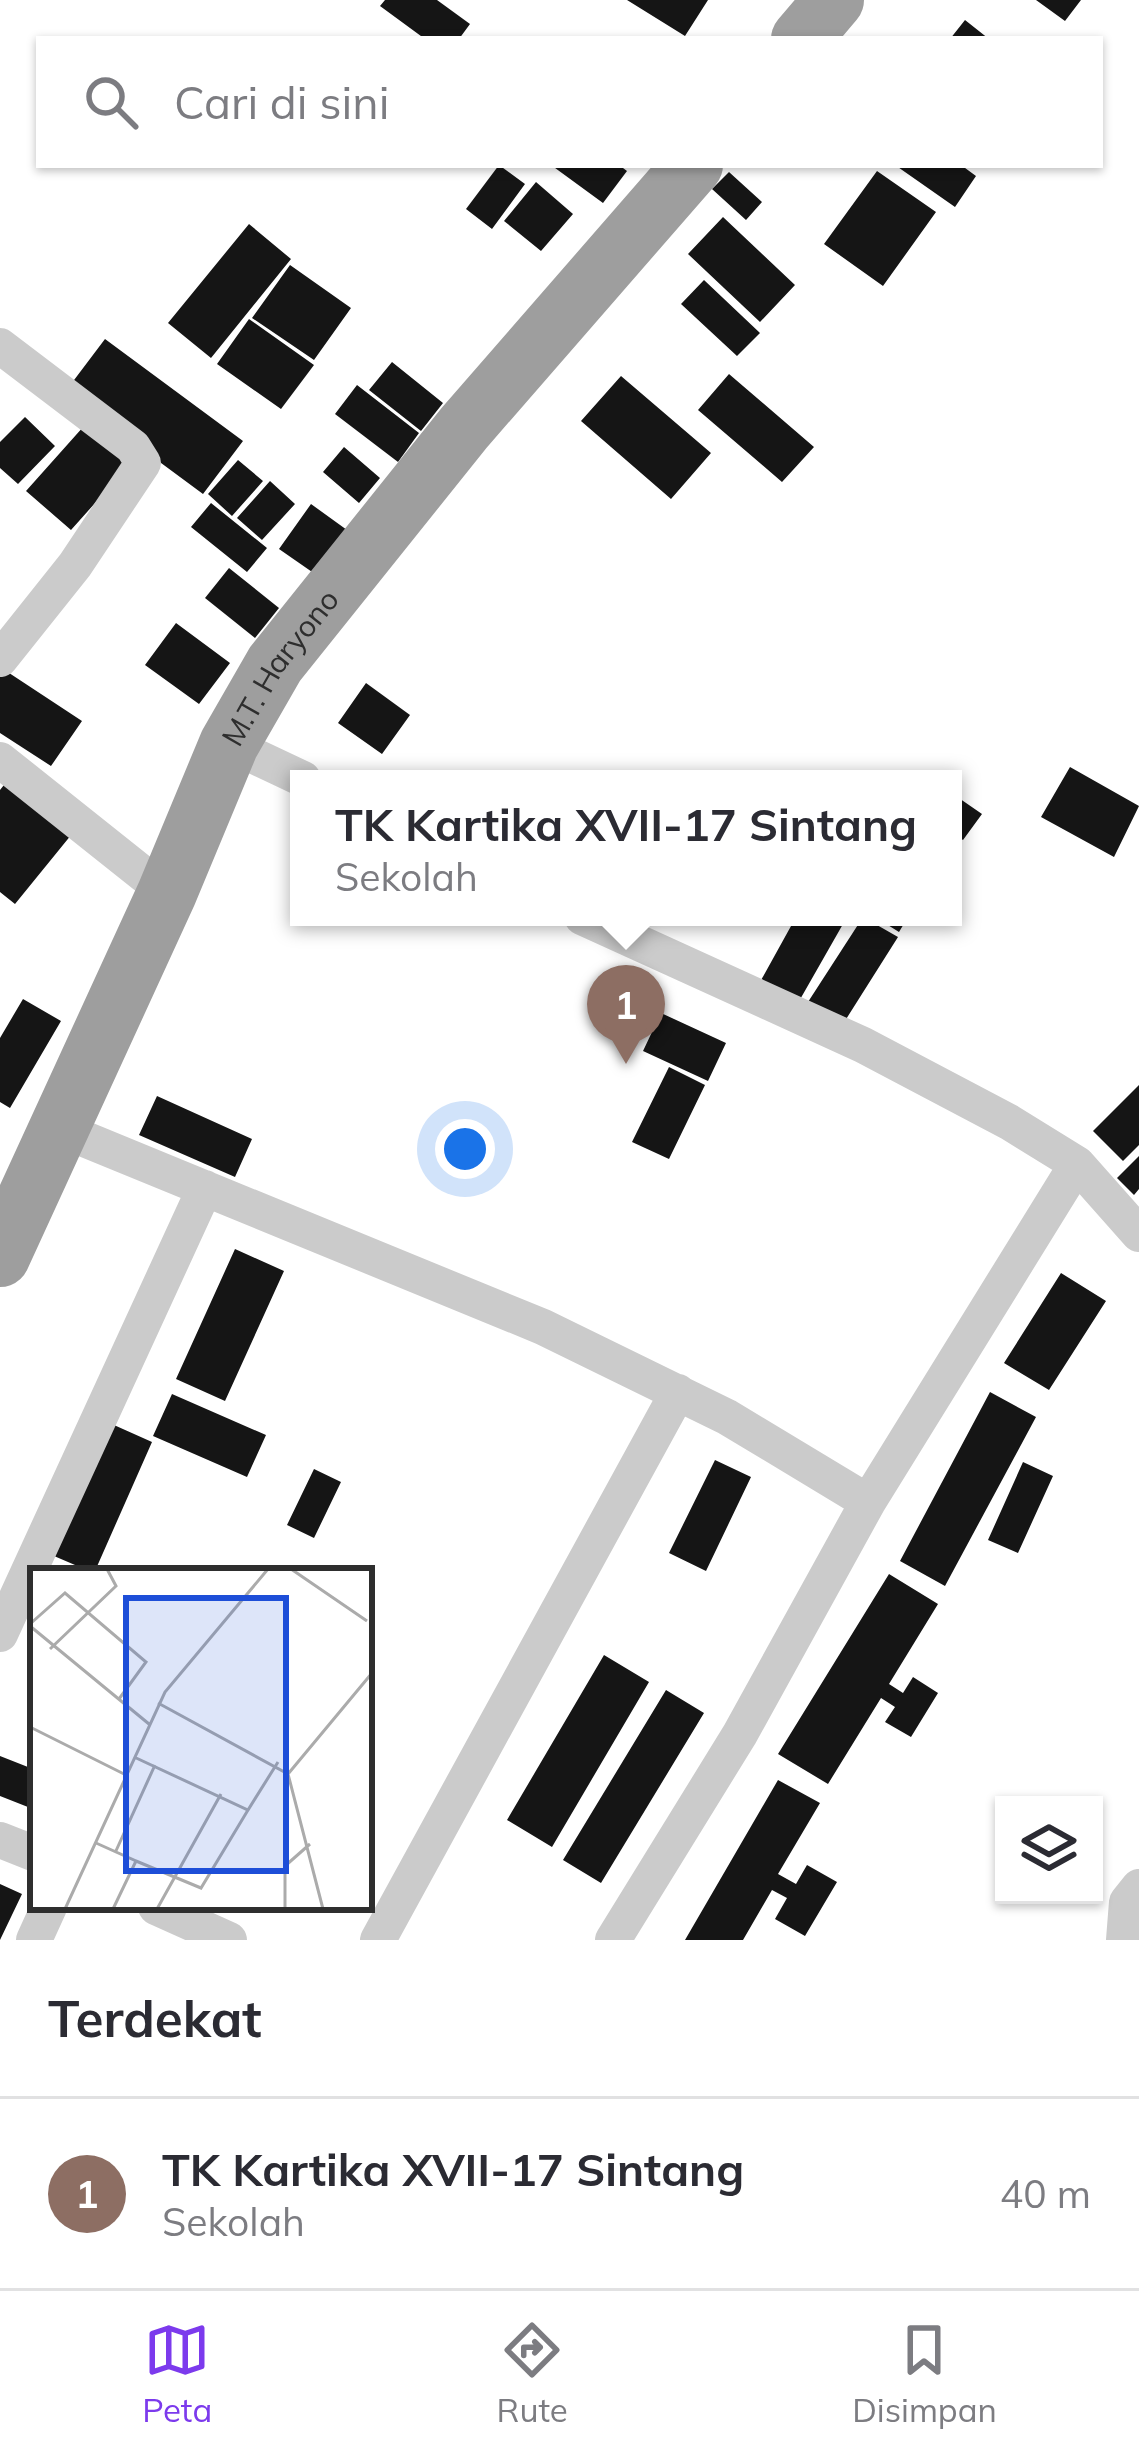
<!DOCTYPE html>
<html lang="id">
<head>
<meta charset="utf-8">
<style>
	:root { --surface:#fff; --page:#f7f7f7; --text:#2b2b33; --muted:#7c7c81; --line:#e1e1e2; --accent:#7c3aed }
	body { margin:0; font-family:Mulish,sans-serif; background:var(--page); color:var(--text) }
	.controls { position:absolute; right:36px; bottom:36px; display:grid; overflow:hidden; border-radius:0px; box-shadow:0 3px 9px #0004 }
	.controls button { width:108px; height:108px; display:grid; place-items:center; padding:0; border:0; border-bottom:3px solid var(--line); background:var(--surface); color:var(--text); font:60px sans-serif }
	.you { position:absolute; left:465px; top:1149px; width:42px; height:42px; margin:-30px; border:9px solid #fff; border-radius:50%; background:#1a73e8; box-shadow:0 0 0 18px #1a73e833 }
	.badge { display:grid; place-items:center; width:78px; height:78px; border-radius:50%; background:var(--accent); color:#fff; font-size:39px; font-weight:700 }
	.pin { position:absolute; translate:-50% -99px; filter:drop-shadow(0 3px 6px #0008) }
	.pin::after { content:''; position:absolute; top:63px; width:42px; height:36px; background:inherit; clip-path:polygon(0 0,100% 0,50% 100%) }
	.popup { position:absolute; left:290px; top:770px; width:672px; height:156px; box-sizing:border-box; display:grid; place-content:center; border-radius:0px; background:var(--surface); filter:drop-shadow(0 3px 9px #0005); font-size:39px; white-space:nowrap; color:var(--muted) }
	.popup b { font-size:45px; color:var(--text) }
	.popup::after { content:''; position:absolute; left:50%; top:100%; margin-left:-24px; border:24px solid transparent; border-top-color:var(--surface) }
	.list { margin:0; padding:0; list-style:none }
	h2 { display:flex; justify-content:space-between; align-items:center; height:156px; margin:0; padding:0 48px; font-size:51px }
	h2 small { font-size:39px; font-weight:400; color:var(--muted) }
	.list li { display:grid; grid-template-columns:78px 1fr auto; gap:36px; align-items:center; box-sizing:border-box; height:192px; padding:0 48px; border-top:3px solid var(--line) }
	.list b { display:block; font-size:45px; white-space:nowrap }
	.list p { margin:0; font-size:39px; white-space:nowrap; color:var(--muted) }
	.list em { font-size:39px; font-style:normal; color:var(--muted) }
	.icon { flex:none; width:66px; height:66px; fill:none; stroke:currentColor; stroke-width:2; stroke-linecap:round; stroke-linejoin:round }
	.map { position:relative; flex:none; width:1139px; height:1940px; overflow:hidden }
	.search { position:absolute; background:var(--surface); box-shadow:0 3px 9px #0004; left:36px; right:36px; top:36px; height:132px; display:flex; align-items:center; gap:30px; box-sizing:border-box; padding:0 42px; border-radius:0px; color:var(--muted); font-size:45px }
	.sheet { height:348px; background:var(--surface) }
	nav { display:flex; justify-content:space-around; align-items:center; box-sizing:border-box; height:168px; border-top:3px solid var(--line); background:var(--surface); font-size:33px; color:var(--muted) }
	nav a { display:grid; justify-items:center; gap:6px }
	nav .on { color:var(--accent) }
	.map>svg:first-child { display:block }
	.building { fill:#151515 }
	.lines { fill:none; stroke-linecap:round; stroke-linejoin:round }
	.minor { stroke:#cbcbcb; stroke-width:36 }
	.trunk { stroke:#9e9e9e; stroke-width:60 }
	.labels { text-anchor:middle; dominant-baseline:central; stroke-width:12; stroke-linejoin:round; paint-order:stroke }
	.street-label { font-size:30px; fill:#2e2e2e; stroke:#fff }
	.inset-road { fill:none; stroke:#ababab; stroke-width:3 }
	.view { fill:#1d4ed8; fill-opacity:0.15; stroke:#1d4ed8; stroke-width:6 }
	.inset-edge { fill:none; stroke:#2e2e2e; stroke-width:6 }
</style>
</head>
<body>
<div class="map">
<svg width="1139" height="1940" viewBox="0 0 1139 1940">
	<rect width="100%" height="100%" fill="#fff"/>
	<!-- building -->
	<path class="building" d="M385 0H437L470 24 459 39H425L380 6Z
		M627 0H708L685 36Z
		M1036 0H1081L1065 21Z
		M965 20 989 39H950Z
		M499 165 525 184 492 229 466 209Z
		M551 165H619L627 171 603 203Z
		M895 165H961L976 176 955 207Z
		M877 171 936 212 883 286 824 244Z
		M729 172 762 202 746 220 712 189Z
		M536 182 573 214 541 251 504 221Z
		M723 217 795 285 760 322 688 254Z
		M249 224 291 259 211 358 168 323Z
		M290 265 351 308 314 360 252 318Z
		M704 280 760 333 737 356 681 304Z
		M249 319 314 365 281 409 217 364Z
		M105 339 243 441 203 494 65 392Z
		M392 362 443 403 421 431 369 390Z
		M729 374 814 447 782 482 698 410Z
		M621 376 711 453 671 499 581 421Z
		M357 385 419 433 398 462 335 414Z
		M25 417 55 446 18 484 0 468V442Z
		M84 426 129 465 71 530 26 491Z
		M344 447 380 478 359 503 323 472Z
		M238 460 263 481 232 516 208 494Z
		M270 481 295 504 262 540 237 518Z
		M211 503 267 548 247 572 191 527Z
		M311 504 347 530 315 574 279 549Z
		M229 568 279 608 255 638 205 598Z
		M176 623 230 663 199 704 145 665Z
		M0 667 82 721 51 766 0 733Z
		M366 683 410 715 382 754 338 723Z
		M1070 767 1139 806 1114 857 1041 817Z
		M11 776 76 829 15 904 0 892V790Z
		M953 794 982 814 963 840 953 833Z
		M796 917H847L798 1003 760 982Z
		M863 917 898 937 843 1024 808 1002Z
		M875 917H908L899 932Z
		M23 999 61 1021 10 1108 0 1102V1038Z
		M661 1013 726 1043 708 1081 643 1051Z
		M669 1067 705 1085 669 1159 632 1142Z
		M1139 1085V1145L1123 1161 1093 1131Z
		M157 1096 252 1139 235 1177 139 1135Z
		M1139 1156V1189L1134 1195 1117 1178Z
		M235 1249 284 1271 225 1401 176 1379Z
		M1061 1273 1106 1301 1049 1390 1004 1363Z
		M990 1392 1036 1417 945 1586 900 1561Z
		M172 1394 266 1435 247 1477 153 1436Z
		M105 1421 152 1442 95 1571H89L47 1553Z
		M715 1460 751 1477 706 1571 669 1553Z
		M1023 1462 1053 1476 1018 1553 988 1540Z
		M314 1469 341 1482 314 1538 287 1525Z
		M889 1574 938 1604 889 1684 903 1693 913 1677 938 1693 911 1737 885 1722 895 1707 881 1698 828 1784 778 1754Z
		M604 1655 649 1682 552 1847 507 1820Z
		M666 1690 704 1713 601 1883 563 1860Z
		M0 1756 33 1769V1809L0 1796Z
		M778 1780 820 1803 778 1874 796 1884 807 1865 837 1882 805 1936 775 1919 787 1898 772 1890 743 1940H685Z
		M0 1884 22 1894 0 1940Z"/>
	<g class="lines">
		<!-- minor -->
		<path class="minor" d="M0 346 133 447 143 463 75 565 0 659
			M229 744 303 779
			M0 760 167 893
			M582 917 863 1045 1009 1122 1077 1164 1139 1234
			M60 1129 543 1327 727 1417 868 1502 1077 1164
			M0 1634 205 1188
			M0 1840 33 1853
			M156 1907 229 1940
			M34 1940 49 1907
			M378 1940 678 1392
			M613 1940 740 1734 868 1502
			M1124 1940 1127 1902 1139 1887"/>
		<!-- trunk -->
		<g class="trunk">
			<path d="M801 39 834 0"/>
			<path id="s1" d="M0 1257 167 893 229 744 275 664 464 428 693 165"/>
		</g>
	</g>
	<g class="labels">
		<!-- street labels -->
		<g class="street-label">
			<text stroke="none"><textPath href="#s1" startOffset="654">M.T. Haryono</textPath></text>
		</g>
	</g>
	<!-- overview -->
	<g transform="translate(30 1568)">
		<rect width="342" height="342" fill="#fff"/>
		<path class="inset-road" d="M261 1 337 53M0 56 35 25 116 94 89 131M0 58 119 156M20 81 86 18 77 1M128 135 258 206 293 341M0 159 96 207M104 189 218 242 248 194M258 206 342 105M66 275 106 293 83 341M85 285 125 197M106 293 171 320 218 242M35 341 135 124 238 1M127 341 191 226M255 341V298L280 276"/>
		<path class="view" d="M96 30H256V303H96Z"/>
		<rect width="342" height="342" class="inset-edge"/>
	</g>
</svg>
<div class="controls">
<button><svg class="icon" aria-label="layers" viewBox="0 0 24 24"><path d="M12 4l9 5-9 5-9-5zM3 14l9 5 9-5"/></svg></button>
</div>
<div class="you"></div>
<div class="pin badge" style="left:626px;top:1064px;background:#8d6e63">1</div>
<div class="popup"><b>TK Kartika XVII-17 Sintang</b>Sekolah</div>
<div class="search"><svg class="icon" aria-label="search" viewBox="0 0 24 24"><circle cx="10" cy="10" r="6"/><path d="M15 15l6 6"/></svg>Cari di sini</div>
</div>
<section class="sheet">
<h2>Terdekat<small></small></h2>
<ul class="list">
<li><span class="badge" style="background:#8d6e63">1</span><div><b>TK Kartika XVII-17 Sintang</b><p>Sekolah</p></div><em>40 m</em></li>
</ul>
</section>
<nav>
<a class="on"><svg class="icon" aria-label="map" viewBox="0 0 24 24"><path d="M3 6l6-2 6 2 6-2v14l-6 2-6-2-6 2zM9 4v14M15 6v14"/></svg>Peta</a>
<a><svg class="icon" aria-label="directions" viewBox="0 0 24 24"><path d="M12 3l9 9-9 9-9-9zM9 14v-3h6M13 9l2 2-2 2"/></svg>Rute</a>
<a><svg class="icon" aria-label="saved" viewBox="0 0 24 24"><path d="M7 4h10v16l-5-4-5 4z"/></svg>Disimpan</a>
</nav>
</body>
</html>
